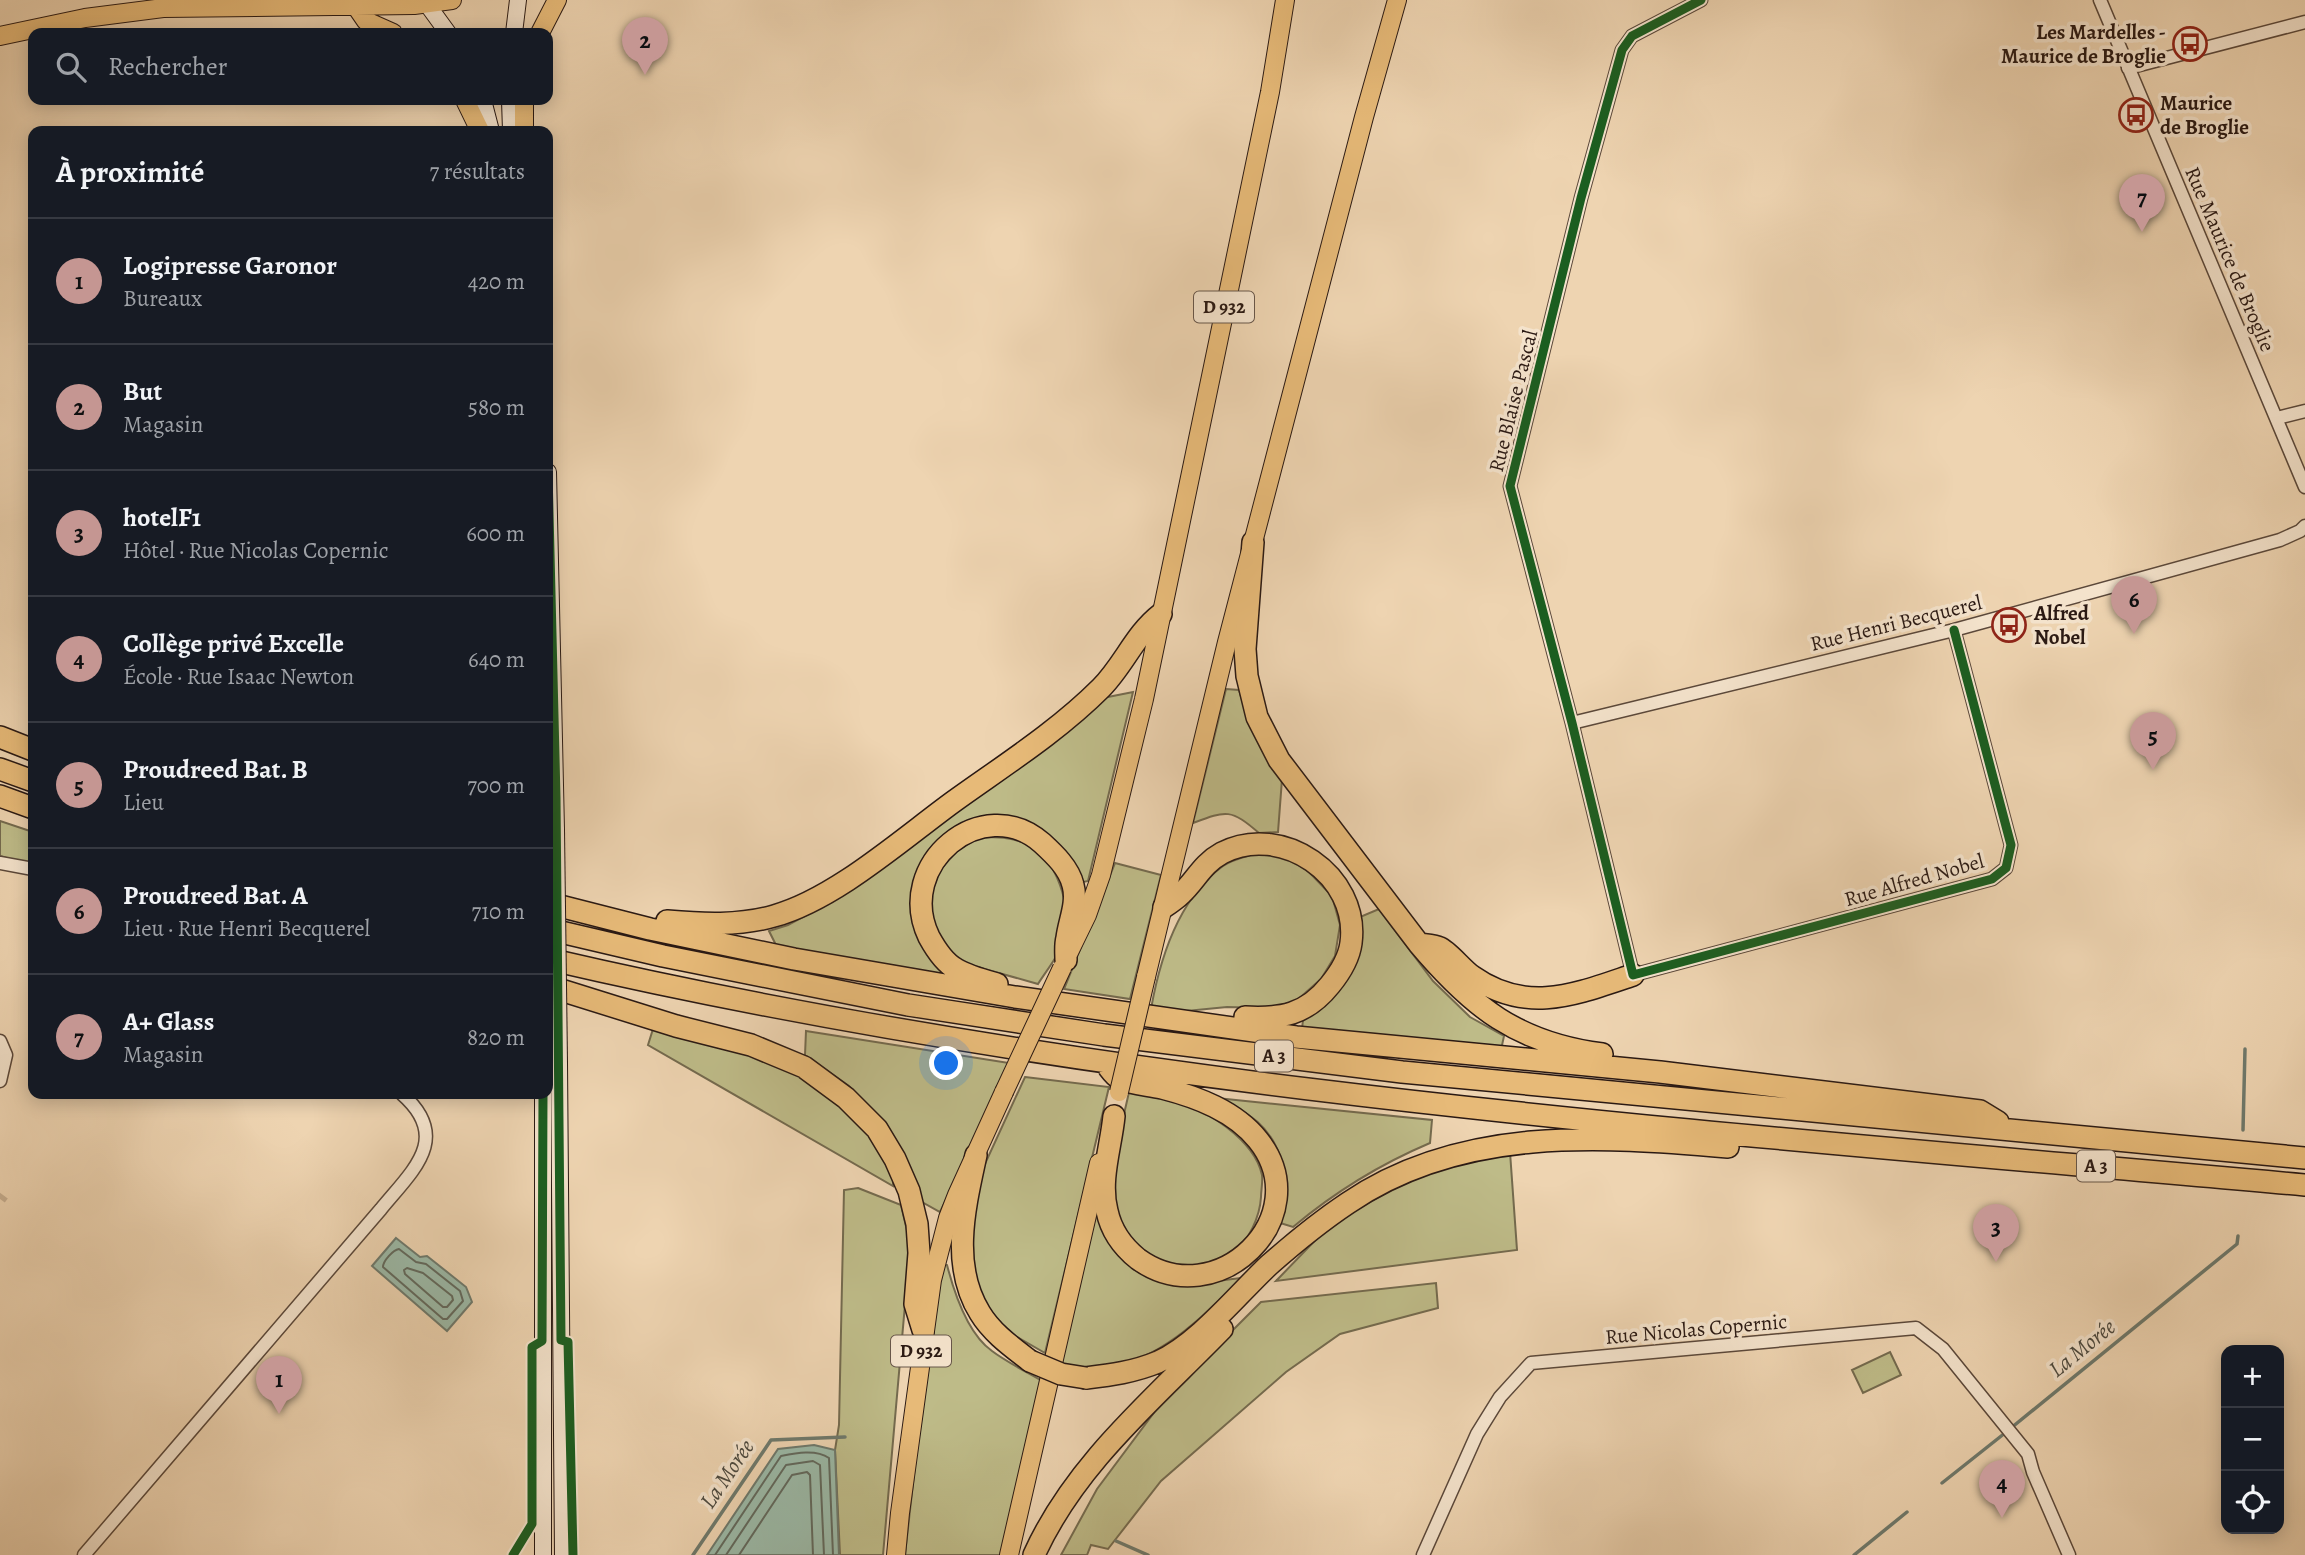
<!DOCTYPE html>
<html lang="fr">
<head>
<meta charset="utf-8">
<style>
	:root { --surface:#171b24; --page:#242831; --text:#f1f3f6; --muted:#9ea1a6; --line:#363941; --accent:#c59692 }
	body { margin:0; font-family:Alegreya,serif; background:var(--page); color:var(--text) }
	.controls { position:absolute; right:21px; bottom:21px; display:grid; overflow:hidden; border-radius:14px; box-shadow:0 4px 18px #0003 }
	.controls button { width:63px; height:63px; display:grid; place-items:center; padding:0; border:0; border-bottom:2px solid var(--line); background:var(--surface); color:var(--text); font:35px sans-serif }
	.you { position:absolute; left:947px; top:1064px; width:24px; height:24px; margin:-18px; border:5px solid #fff; border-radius:50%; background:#1a73e8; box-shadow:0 0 0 10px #1a73e833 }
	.badge { display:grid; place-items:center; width:46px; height:46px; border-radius:50%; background:var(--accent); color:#111; font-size:23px; font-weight:700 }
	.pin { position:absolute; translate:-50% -58px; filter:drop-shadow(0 2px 4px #0008) }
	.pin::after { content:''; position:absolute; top:37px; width:24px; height:21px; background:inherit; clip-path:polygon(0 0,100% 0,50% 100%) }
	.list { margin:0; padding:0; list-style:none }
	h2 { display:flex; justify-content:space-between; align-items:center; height:91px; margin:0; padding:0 28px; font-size:30px }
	h2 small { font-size:23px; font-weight:400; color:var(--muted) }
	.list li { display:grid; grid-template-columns:46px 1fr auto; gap:21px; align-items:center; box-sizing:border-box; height:126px; padding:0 28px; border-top:2px solid var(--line) }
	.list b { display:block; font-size:26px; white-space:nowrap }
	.list p { margin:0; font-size:23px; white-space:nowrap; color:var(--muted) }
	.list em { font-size:23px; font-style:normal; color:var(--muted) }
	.icon { flex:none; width:38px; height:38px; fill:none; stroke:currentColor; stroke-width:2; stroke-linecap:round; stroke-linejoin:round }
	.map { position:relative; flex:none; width:2305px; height:1555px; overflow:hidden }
	.search { position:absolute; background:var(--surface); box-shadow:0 4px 18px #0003; left:28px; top:28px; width:525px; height:77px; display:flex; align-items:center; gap:18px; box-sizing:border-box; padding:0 24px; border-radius:14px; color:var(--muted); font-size:26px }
	.panel { position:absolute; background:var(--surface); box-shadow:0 4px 18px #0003; left:28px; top:126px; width:525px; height:973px; border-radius:14px }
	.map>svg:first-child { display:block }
	.green { fill:#bebb88; stroke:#746a4e; stroke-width:2 }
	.water { fill:#9bb9a7; stroke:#6e796c; stroke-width:2 }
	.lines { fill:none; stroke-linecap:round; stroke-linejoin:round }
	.shore { stroke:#62695d; stroke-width:2 }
	.stream { stroke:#6e796c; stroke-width:3.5 }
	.street-tunnel { stroke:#c7af91; stroke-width:12; stroke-dasharray:12 6; stroke-linecap:butt }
	.street-casing { stroke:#5b483a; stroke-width:15 }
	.secondary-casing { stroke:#2a1913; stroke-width:18 }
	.primary-casing { stroke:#2a1913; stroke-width:20 }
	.highway-casing { stroke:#2a1913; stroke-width:24 }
	.street { stroke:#f4e3cc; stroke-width:12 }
	.secondary { stroke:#f4e3cc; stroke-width:16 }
	.primary { stroke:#e7ba78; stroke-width:18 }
	.highway { stroke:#e7ba78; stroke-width:21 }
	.secondary-bridge-casing { stroke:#2a1913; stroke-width:18; stroke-linecap:butt }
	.primary-bridge-casing { stroke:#2a1913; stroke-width:20; stroke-linecap:butt }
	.highway-bridge-casing { stroke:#2a1913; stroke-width:24; stroke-linecap:butt }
	.secondary-bridge { stroke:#f4e3cc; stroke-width:16 }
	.primary-bridge { stroke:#e7ba78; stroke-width:18 }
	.highway-bridge { stroke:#e7ba78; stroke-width:21 }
	.cycleway-casing { stroke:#f4e3cc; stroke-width:13 }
	.cycleway { stroke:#1b5e20; stroke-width:9 }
	.labels { text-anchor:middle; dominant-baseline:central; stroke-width:7; stroke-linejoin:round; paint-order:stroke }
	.shield { fill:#f4e3cc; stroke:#67564a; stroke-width:2 }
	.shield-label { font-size:19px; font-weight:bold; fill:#2a1913 }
	.poi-label { font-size:21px; font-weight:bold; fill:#2a1913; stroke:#f4e3cc; text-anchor:start }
	.street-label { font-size:21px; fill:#2a1913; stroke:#f4e3cc }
	.water-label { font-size:23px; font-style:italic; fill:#4c493f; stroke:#f4e3cc }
</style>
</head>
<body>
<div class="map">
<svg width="2305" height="1555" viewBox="0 0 2305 1555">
	<rect width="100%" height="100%" fill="#eed4b1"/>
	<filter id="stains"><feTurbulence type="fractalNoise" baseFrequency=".00286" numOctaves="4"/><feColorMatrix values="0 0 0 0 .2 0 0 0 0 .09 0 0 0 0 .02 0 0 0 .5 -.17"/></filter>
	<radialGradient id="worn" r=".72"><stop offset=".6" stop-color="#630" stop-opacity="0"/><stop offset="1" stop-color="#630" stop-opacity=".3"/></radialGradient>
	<!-- green -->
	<path class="green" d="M1226 689 1239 690C1250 727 1259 748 1282 779L1278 832 1259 833C1231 809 1227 810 1193 823Z
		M1133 692 1088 881 1079 883 1004 819 923 863C919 875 912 889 911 901 910 933 928 954 946 977L776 945 769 931 788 925 831 902 1103 698Z
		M0 821 33 832V866L0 856Z
		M979 837C995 837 1012 837 1027 844 1057 857 1072 908 1065 938 1061 953 1046 971 1038 984L956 961 940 943 930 918 931 894 940 870 957 851Z
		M1254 854 1286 857 1308 871 1332 896 1340 925 1335 956 1321 979 1295 1002 1266 1008 1227 1007 1176 1012 1151 1009C1160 958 1179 898 1223 866 1231 860 1244 857 1254 854Z
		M1115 863 1161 875 1130 999 1064 989Z
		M1379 909 1433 981 1470 1017 1504 1036 1501 1050 1302 1029 1303 1020 1360 917Z
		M653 1029 746 1051 799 1072 870 1132 893 1173V1186L648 1045Z
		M806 1031 1009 1063 997 1094 940 1212 922 1202 884 1123 849 1086 805 1055Z
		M1025 1077 1109 1087 1045 1353 1012 1334 984 1308 970 1271 973 1210 978 1179Z
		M1129 1092C1143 1094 1158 1095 1171 1099 1204 1107 1255 1140 1262 1175 1263 1182 1261 1190 1261 1197 1260 1216 1249 1241 1233 1253 1190 1285 1127 1259 1115 1208 1107 1175 1122 1125 1129 1092Z
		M1207 1097 1432 1120 1430 1143C1378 1165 1336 1191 1293 1227L1277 1222C1294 1179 1282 1131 1238 1109 1229 1104 1217 1101 1207 1097Z
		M1510 1152 1517 1250 1276 1281 1329 1226 1408 1180 1473 1160Z
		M858 1188 901 1205 908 1235 909 1259 883 1555H840L835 1450 839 1425 844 1190Z
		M1098 1206C1104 1219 1116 1250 1124 1259 1156 1294 1202 1282 1242 1278 1200 1319 1151 1371 1087 1369 1078 1369 1069 1365 1060 1363Z
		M942 1264 947 1265C954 1292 968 1334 992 1351 1008 1363 1027 1372 1044 1382L1003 1555H905L922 1403Z
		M1436 1283 1438 1308 1340 1334 1286 1372 1161 1481 1108 1549 1091 1545 1087 1555H1061L1097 1489 1165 1398 1261 1302Z
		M1890 1352 1901 1375 1863 1393 1852 1370Z"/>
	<!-- water -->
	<path class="water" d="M396 1238 420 1257 427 1256 466 1287 472 1302 447 1331 372 1266Z
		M814 1445 835 1450 839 1555H707L778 1449Z"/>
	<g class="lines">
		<!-- shore -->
		<path class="shore" d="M399 1249 416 1262 426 1264 460 1291 463 1301 447 1319H443L383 1267C383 1261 393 1250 399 1249Z
			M407 1268 423 1273 452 1296 453 1300 447 1307H443L405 1274 404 1270Z
			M715 1555 781 1456C796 1453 816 1449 829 1458L833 1555
			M726 1555 786 1465 813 1461 820 1465 824 1555
			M739 1555 792 1475 807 1472 810 1475 813 1555"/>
		<!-- stream -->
		<path class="stream" d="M2243 1130 2245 1049
			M2011 1428 2237 1244 2238 1236
			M1942 1483 2005 1433
			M1116 1541 1148 1555
			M693 1555 771 1440 845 1437
			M1854 1555 1907 1512"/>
		<!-- street-tunnel -->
		<path class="street-tunnel" d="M0 1199 3 1195"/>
		<!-- street casing -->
		<g class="street-casing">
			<path id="street" d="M1701 0 1632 36 1622 50 1581 198 1510 486 1572 723 1633 975 1992 879 2006 868 2011 845 1954 630
				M2100 0 2305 487
				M2128 68 2305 22
				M2277 418 2305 411
				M1572 723 1954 630 2280 540 2300 531 2305 526
				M0 863 33 869
				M0 1041 6 1055 0 1081
				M84 1555 381 1209C413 1170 452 1138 402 1094
				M1423 1555 1477 1434 1500 1397 1531 1363 1916 1328 1943 1349 2028 1454 2033 1472 2069 1555"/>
		</g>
		<!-- secondary casing -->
		<g class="secondary-casing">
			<path id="secondary" d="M424 0 448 33
				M514 33 518 0
				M483 100 491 131
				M510 100 511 131
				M548 472 556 830
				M559 1063 563 1555
				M543 1555V1094"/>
		</g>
		<!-- primary casing -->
		<g class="primary-casing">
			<path id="primary" d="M355 5 366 21 393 33
				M540 33 557 0
				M0 36 85 18 163 8 414 5 452 0
				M465 100 480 131
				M524 131V100
				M1069 952 1087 915 1101 875 1144 699 1270 92 1285 0
				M1146 977 1227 642 1364 117 1397 0
				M896 1555 900 1513 932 1280 948 1218 957 1195 1004 1092
				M1009 1555 1099 1163"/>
		</g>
		<!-- highway casing -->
		<g class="highway-casing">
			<path id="highway" d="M1253 542 1245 649 1247 676 1257 717 1279 760 1419 944C1472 1007 1517 1043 1602 1054
				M0 737 33 750
				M0 769 33 781
				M0 796 33 808
				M548 903 650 929 794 959 1015 997 1296 1037 1660 1072 1980 1111 1998 1122
				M1164 907C1170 903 1176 899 1181 894 1196 880 1202 864 1222 853 1281 822 1360 875 1351 943 1349 958 1339 974 1330 985 1306 1015 1281 1019 1245 1017
				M667 921C702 924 739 926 774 916 835 899 901 840 953 802 1003 766 1057 732 1101 688 1124 665 1135 634 1161 614
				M548 929 663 956 908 1005 1104 1035 1402 1072 2305 1158
				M1419 944C1425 945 1434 945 1440 948 1448 951 1463 970 1472 976 1527 1015 1576 994 1633 975
				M548 959C1124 1093 1717 1132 2305 1185
				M997 984C983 980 968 976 956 969 945 963 935 948 929 937 894 864 983 791 1042 843 1054 854 1069 868 1073 885 1078 903 1069 921 1067 938 1065 945 1066 953 1066 960
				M548 986 676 1026 751 1045 804 1067 846 1098 877 1129 895 1159 909 1191 917 1224 919 1253 915 1304 923 1330
				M1109 1068C1112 1072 1116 1077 1120 1079 1132 1084 1149 1085 1162 1088 1197 1097 1235 1111 1258 1140 1319 1216 1217 1316 1138 1259 1123 1247 1111 1230 1107 1211 1099 1180 1111 1147 1114 1116
				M976 1155C965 1206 950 1265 980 1313 992 1333 1012 1347 1030 1361
				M1086 1378C1111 1375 1134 1372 1158 1362 1198 1344 1237 1295 1269 1265 1294 1243 1321 1221 1348 1203 1461 1126 1599 1136 1728 1147
				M1034 1555C1075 1464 1154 1399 1222 1329"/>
		</g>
		<!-- street -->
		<use href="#street" class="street"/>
		<!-- secondary -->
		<use href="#secondary" class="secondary"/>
		<!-- primary -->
		<use href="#primary" class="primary"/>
		<!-- highway -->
		<use href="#highway" class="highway"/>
		<!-- secondary-bridge casing -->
		<g class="secondary-bridge-casing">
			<path id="secondary-bridge" d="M556 830 559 1063"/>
		</g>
		<!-- primary-bridge casing -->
		<g class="primary-bridge-casing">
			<path id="primary-bridge" d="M1004 1092 1062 968
				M1119 1092 1146 977"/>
		</g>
		<!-- highway-bridge casing -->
		<g class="highway-bridge-casing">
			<path id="highway-bridge" d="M1030 1361 1061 1374 1086 1378"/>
		</g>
		<!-- secondary-bridge -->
		<use href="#secondary-bridge" class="secondary-bridge"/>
		<!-- primary-bridge -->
		<use href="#primary-bridge" class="primary-bridge"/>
		<!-- highway-bridge -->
		<use href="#highway-bridge" class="highway-bridge"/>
		<!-- cycleway casing -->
		<g class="cycleway-casing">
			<path id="cycleway" d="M1701 0 1632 36 1622 50 1581 198 1510 486 1572 723 1633 975 1992 879 2006 868 2011 845 1954 630
				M548 472 556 798 561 1340 568 1342 573 1555
				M513 1555 532 1524V1347L542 1341 543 1094"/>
		</g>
		<!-- cycleway -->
		<use href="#cycleway" class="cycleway"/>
	</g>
	<!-- icons -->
	<defs>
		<g id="bus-ring" transform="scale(1.75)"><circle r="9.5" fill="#f4e3cc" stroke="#8f2418" stroke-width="1.5"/><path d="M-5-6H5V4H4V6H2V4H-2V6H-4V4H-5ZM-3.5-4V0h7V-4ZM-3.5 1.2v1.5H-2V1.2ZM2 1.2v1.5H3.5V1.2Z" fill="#8f2418"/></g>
	</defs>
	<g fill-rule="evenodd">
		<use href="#bus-ring" x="2190" y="44"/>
		<use href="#bus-ring" x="2136" y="115"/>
		<use href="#bus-ring" x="2009" y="625"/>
	</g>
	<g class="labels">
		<!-- shield labels -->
		<g class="shield">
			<rect x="1194" y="291.5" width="60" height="31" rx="5"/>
			<rect x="1255" y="1040.5" width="38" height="31" rx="5"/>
			<rect x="2077" y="1150.5" width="38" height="31" rx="5"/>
			<rect x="891" y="1335.5" width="60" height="31" rx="5"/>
		</g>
		<g class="shield-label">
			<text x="1224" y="307">D 932</text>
			<text x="1274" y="1056">A 3</text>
			<text x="2096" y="1166">A 3</text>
			<text x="921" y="1351">D 932</text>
		</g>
		<!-- poi labels -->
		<g class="poi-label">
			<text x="2166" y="32" text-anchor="end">Les Mardelles -<tspan x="2166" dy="24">Maurice de Broglie</tspan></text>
			<text x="2160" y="103">Maurice<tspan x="2160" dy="24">de Broglie</tspan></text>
			<text x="2034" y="613">Alfred<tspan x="2034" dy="24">Nobel</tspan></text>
		</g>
		<!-- street labels -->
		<g class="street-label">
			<text transform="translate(2230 259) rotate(67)">Rue Maurice de Broglie</text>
			<text transform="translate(1513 401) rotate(-76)">Rue Blaise Pascal</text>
			<text transform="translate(1896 623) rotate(-14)">Rue Henri Becquerel</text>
			<text transform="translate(1914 880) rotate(-16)">Rue Alfred Nobel</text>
			<text transform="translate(1696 1329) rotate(-5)">Rue Nicolas Copernic</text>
		</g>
		<!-- water labels -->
		<g class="water-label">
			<text transform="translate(2082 1348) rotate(-39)">La Morée</text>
			<text transform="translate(727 1474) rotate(-56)">La Morée</text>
		</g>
	</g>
	<rect width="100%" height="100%" filter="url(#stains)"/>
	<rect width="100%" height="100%" fill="url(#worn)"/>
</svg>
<div class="controls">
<button>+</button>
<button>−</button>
<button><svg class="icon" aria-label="locate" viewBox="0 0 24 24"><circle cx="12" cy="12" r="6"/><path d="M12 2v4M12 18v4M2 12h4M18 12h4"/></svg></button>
</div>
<div class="you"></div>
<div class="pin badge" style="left:279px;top:1414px">1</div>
<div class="pin badge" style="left:645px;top:75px">2</div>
<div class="pin badge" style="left:1996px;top:1262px">3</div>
<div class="pin badge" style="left:2002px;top:1518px">4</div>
<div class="pin badge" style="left:2153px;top:770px">5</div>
<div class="pin badge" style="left:2134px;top:634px">6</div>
<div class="pin badge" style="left:2142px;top:232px">7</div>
<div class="search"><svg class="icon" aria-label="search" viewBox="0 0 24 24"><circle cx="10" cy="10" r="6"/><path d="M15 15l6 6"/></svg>Rechercher</div>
<section class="panel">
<h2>À proximité<small>7 résultats</small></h2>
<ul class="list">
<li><span class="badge">1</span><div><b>Logipresse Garonor</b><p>Bureaux</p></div><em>420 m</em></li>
<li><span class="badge">2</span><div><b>But</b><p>Magasin</p></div><em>580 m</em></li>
<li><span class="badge">3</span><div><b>hotelF1</b><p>Hôtel · Rue Nicolas Copernic</p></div><em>600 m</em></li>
<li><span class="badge">4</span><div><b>Collège privé Excelle</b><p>École · Rue Isaac Newton</p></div><em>640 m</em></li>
<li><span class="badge">5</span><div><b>Proudreed Bat. B</b><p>Lieu</p></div><em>700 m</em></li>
<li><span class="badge">6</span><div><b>Proudreed Bat. A</b><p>Lieu · Rue Henri Becquerel</p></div><em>710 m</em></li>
<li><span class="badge">7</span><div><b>A+ Glass</b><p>Magasin</p></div><em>820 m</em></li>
</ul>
</section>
</div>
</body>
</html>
